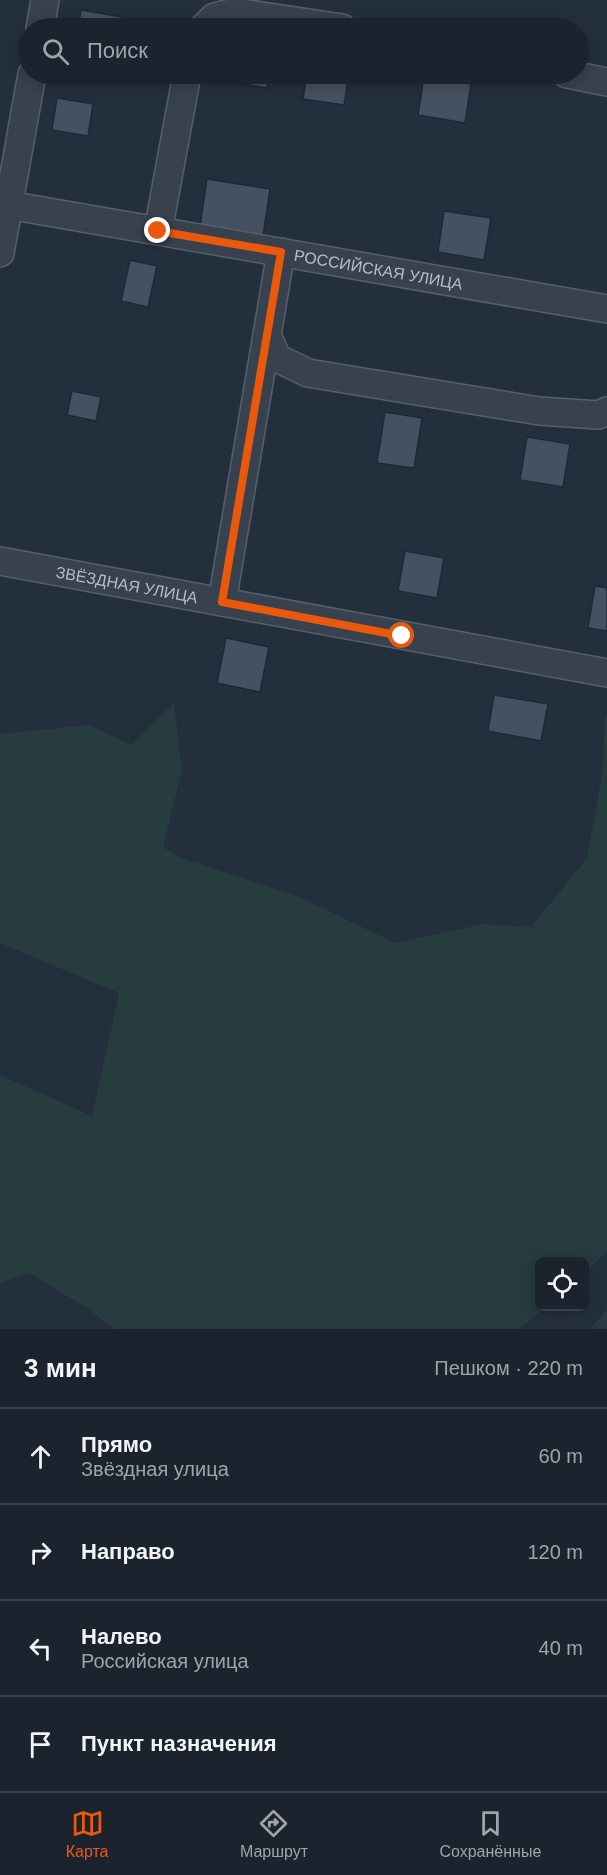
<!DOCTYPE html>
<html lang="ru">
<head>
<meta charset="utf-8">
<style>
	:root { --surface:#1b232e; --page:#282f3a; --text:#f1f3f6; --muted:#a0a4aa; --line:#39404a; --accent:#ea580c }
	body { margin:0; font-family:Helvetica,sans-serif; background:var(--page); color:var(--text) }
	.controls { position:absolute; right:18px; bottom:18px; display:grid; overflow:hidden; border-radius:9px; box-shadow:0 3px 15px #0003 }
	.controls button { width:54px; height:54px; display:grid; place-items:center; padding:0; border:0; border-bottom:2px solid var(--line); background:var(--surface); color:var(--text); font:30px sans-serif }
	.stop { position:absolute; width:18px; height:18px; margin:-14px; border:4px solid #ea580c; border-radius:50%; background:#fff }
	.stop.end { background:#ea580c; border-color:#fff; box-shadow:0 2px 6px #0008 }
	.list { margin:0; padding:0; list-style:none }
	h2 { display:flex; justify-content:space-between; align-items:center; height:78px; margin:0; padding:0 24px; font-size:26px }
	h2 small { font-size:20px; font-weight:400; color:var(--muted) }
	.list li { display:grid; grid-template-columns:39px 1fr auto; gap:18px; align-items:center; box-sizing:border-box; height:96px; padding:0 24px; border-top:2px solid var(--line) }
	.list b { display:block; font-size:22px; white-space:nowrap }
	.list p { margin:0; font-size:20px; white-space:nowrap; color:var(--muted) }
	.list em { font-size:20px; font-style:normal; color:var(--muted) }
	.icon { flex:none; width:33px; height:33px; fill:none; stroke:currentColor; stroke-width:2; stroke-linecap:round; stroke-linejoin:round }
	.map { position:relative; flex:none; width:607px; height:1329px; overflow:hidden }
	.search { position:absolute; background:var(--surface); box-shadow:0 3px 15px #0003; left:18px; right:18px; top:18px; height:66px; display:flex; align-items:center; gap:15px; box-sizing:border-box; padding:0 21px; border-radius:33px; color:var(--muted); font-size:22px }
	.sheet { height:462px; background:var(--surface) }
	nav { display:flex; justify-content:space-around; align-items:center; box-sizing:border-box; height:84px; border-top:2px solid var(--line); background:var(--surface); font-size:16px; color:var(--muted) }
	nav a { display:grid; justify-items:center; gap:3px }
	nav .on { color:var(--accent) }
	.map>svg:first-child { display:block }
	.green { fill:#263c3f }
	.building { fill:#455162; stroke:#1f2835; stroke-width:1.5 }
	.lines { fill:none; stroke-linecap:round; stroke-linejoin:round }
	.minor-casing { stroke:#565f6c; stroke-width:30 }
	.minor { stroke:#38414e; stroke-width:27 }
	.route { stroke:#ea580c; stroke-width:8 }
	.labels { text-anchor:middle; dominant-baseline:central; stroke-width:6; stroke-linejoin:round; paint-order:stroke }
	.street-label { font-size:16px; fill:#b4bcc9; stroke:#1d2633 }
</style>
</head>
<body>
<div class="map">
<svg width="607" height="1329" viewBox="0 0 607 1329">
	<rect width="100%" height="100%" fill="#242f3e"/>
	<!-- green -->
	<path class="green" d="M174 703 182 770 163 847 180 858 298 896 395 943 484 924 531 927 587 858 603 769 605 716H607V1251L585 1274 584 1262H540V1306L546 1307 519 1329H115L87 1308 29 1273 0 1283V1075L92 1116 119 993 0 943V734L89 725 132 745Z
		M607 1310V1329H590L592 1327Z"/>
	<!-- building -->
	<path class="building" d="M81 10 128 18 126 28H78Z
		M227 74H269L267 88 226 81Z
		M307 74H349L344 105 303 99Z
		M424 77 471 84 465 123 418 115Z
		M57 98 93 104 88 136 52 130Z
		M207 179 270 189 263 236 200 226Z
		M444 211 491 218 484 260 438 252Z
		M130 260 157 266 148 307 121 301Z
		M72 391 101 397 96 421 67 415Z
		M385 412 422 418 414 468 377 463Z
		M527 437 570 444 563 487 520 480Z
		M405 551 444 558 437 598 398 591Z
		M595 586 607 588V631L588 628Z
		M226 638 269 647 260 692 217 683Z
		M494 695 548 704 541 741 488 731Z"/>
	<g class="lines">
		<!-- minor casing -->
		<g class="minor-casing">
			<g id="minor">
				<path d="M40 28 45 0"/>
				<path d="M203 28 214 17 235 12 342 28"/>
				<path d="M567 74 607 82"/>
				<path id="s1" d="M8 205 607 309"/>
				<path d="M158 231 187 74"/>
				<path d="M281 252 267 335 277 358 308 373 539 411 598 415 607 411"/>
				<path d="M0 253 32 74"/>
				<path id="s2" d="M0 561 607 673"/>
				<path d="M222 602 267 335"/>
			</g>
		</g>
		<!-- minor -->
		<use href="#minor" class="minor"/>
	</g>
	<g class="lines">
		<!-- route -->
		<path class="route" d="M158 231 281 252 222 602 402 636"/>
	</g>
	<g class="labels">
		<!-- street labels -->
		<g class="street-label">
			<text stroke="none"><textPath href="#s1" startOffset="376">РОССИЙСКАЯ УЛИЦА</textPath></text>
			<text stroke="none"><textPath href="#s2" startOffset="129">ЗВЁЗДНАЯ УЛИЦА</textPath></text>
		</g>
	</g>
</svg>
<div class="controls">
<button><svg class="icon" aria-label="locate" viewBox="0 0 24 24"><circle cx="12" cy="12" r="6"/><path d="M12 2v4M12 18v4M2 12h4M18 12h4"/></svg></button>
</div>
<div class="stop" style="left:402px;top:636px"></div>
<div class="stop end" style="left:158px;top:231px"></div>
<div class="search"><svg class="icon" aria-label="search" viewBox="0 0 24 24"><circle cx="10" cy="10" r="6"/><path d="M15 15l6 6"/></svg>Поиск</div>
</div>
<section class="sheet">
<h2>3 мин<small>Пешком · 220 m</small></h2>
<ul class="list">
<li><svg class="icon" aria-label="ahead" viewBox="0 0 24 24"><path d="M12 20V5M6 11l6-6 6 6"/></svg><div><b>Прямо</b><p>Звёздная улица</p></div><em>60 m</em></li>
<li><svg class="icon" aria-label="right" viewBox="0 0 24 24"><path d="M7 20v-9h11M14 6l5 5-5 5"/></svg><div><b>Направо</b></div><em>120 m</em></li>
<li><svg class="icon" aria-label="left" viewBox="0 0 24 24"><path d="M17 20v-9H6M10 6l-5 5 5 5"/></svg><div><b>Налево</b><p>Российская улица</p></div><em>40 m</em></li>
<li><svg class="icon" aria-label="arrive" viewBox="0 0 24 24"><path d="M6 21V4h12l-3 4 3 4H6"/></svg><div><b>Пункт назначения</b></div></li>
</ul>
</section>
<nav>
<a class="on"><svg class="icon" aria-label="map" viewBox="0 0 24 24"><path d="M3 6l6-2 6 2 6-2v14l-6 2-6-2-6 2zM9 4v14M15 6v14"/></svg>Карта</a>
<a><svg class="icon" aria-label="directions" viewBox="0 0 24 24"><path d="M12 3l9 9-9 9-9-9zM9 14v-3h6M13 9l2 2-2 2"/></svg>Маршрут</a>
<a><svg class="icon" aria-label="saved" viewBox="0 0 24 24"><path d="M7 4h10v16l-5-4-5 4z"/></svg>Сохранённые</a>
</nav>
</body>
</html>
